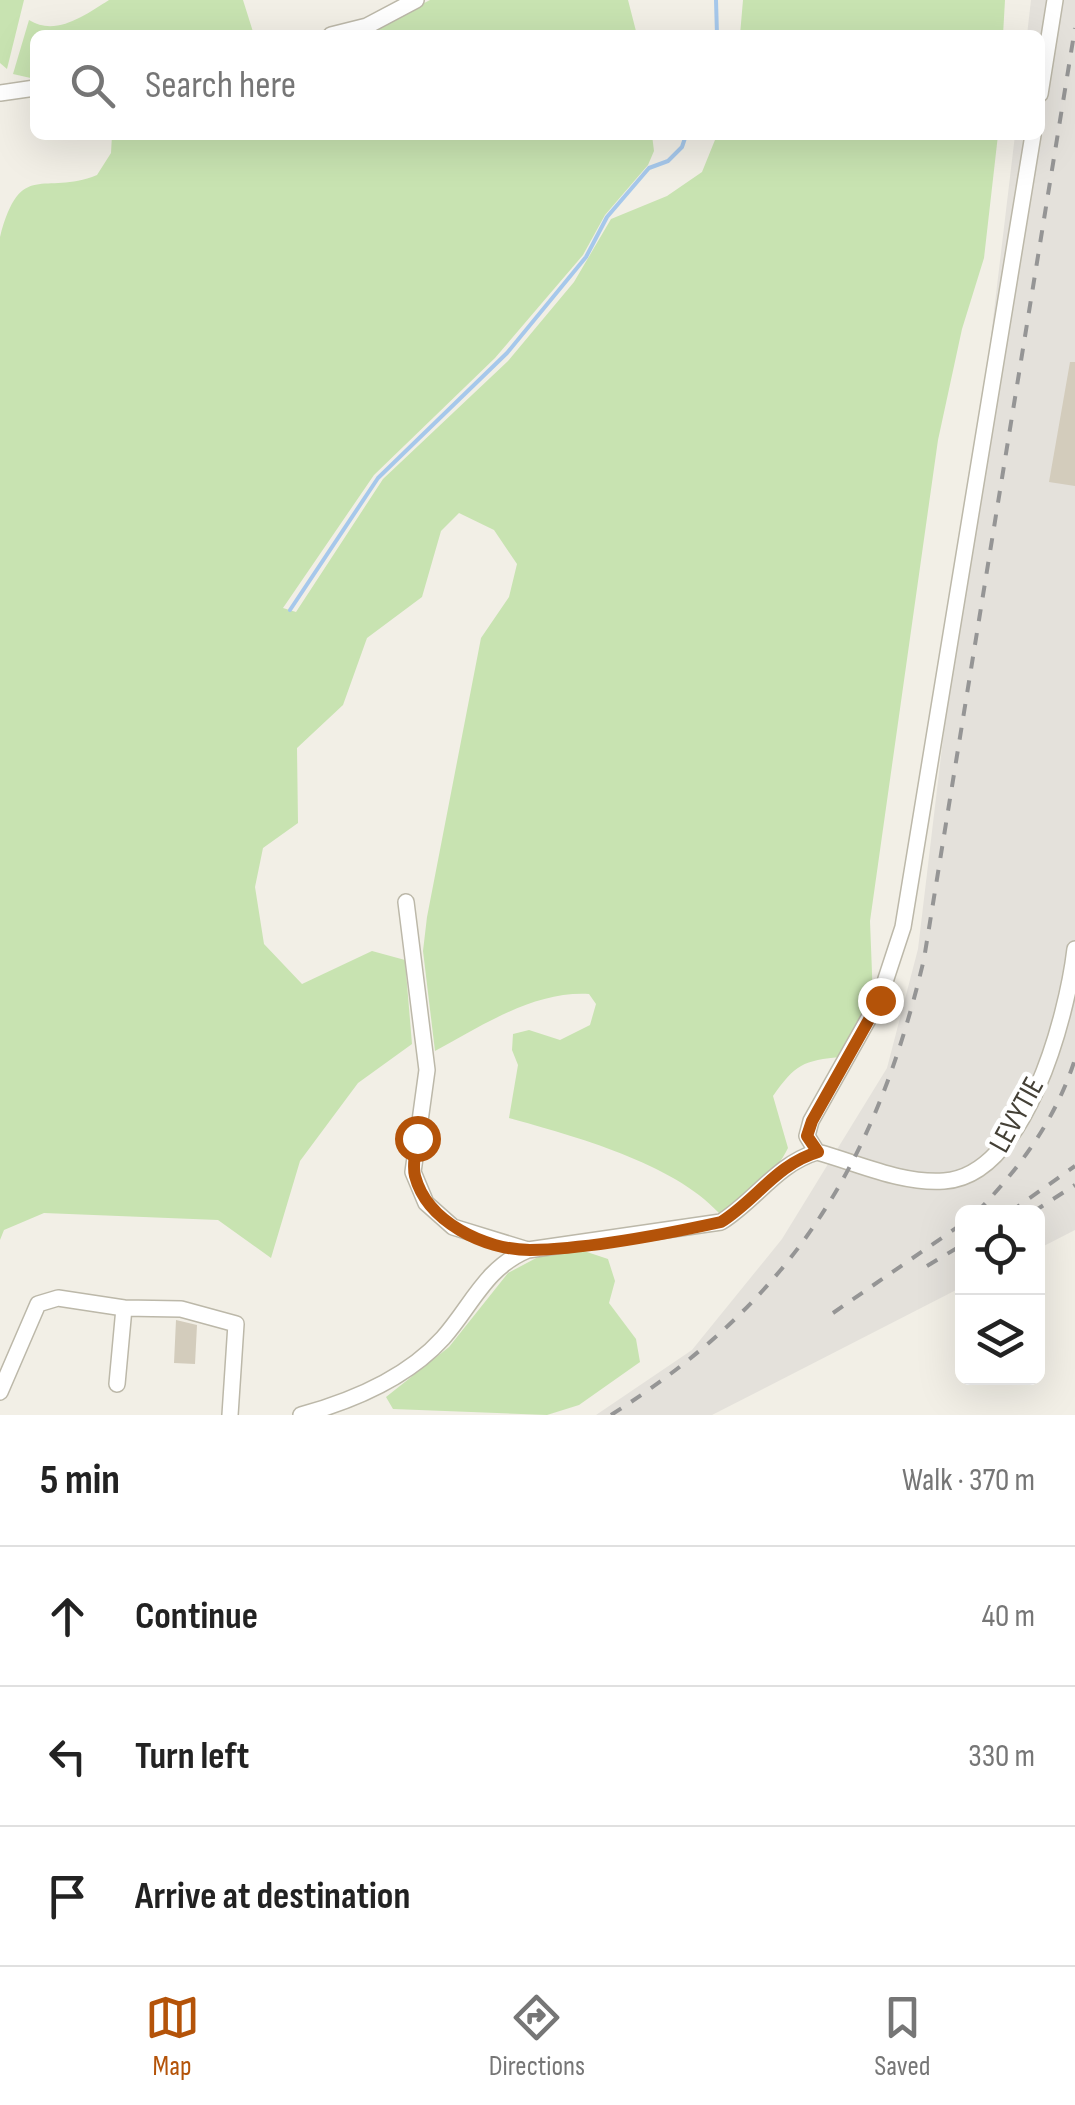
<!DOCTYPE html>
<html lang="en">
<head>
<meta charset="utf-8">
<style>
	:root { --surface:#fff; --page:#f6f6f6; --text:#222; --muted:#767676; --line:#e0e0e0; --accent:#b45309 }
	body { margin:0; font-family:"Sofia Sans Condensed",sans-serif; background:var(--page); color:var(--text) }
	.controls { position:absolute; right:30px; bottom:30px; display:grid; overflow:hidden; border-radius:15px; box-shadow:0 10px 40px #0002 }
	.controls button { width:90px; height:90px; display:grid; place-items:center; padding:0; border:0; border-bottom:2px solid var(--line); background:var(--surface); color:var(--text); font:50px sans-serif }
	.stop { position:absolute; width:30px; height:30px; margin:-22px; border:8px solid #b45309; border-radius:50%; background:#fff }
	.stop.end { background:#b45309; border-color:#fff; box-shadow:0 2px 10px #0008 }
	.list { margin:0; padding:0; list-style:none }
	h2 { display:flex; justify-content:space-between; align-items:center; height:130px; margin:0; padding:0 40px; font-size:42px }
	h2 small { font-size:32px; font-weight:400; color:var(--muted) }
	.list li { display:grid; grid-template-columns:65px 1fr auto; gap:30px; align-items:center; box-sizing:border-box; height:140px; padding:0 40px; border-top:2px solid var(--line) }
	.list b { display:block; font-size:38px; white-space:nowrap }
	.list em { font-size:32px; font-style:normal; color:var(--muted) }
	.icon { flex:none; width:55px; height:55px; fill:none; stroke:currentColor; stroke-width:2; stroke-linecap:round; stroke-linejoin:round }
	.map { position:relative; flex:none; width:1075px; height:1415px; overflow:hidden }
	.search { position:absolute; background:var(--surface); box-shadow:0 10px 40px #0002; left:30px; right:30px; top:30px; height:110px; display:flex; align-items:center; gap:25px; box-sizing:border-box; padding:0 35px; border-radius:15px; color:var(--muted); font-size:38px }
	.sheet { height:550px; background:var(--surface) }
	nav { display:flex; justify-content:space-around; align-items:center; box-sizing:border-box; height:140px; border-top:2px solid var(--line); background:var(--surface); font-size:28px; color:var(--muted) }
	nav a { display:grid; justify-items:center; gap:5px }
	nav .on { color:var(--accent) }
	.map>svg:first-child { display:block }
	.industrial { fill:#e4e1db }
	.green { fill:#c8e3b1 }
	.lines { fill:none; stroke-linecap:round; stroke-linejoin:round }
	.stream { stroke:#a6c8eb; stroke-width:4 }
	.building { fill:#d3ccbc }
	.minor-casing { stroke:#bcb8a9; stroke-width:18 }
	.minor { stroke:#fff; stroke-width:15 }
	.rail { stroke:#959595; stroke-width:4; stroke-dasharray:12 12; stroke-linecap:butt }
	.route { stroke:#b45309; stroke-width:12 }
	.labels { text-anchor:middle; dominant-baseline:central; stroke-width:9; stroke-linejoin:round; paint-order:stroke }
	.street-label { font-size:30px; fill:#444036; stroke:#fff }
</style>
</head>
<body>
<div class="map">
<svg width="1075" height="1415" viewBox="0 0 1075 1415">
	<rect width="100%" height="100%" fill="#f2efe6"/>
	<!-- industrial -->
	<path class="industrial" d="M1031 0H1075V1230L1038 1249V1212H962V1287L712 1415H596L692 1350 782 1239 887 1068 918 949 1015 135H1040V35H1027Z"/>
	<!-- green -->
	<path class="green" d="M0 0H24L7 69 0 63Z
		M109 0H243L254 35H35V79L13 74 29 20C56 37 85 15 109 0Z
		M430 0H628L637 35H363Z
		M743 0H1005L1003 35H740Z
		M112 135H652L654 151 648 165 605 215 583 255 495 358 374 475 283 608 296 612 383 479 508 361 574 282 611 219 667 196 702 172 717 135H998L984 258 962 329 938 440 870 921 873 999 842 1057C803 1060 795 1065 773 1096L788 1148C774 1176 747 1201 719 1213 673 1163 574 1136 509 1118L518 1065 512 1050 513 1034 529 1030 560 1040 590 1025 596 1004 589 994C534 991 483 1025 435 1051L423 951 427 917 481 638 509 597 517 564 494 530 459 513 441 531 422 597 367 638 343 705 297 748 298 823 263 848 255 887 264 944 302 984 372 951 405 960 412 1044 358 1083 300 1161 271 1258 218 1220 44 1213 4 1230 0 1240V237C21 158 43 197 97 175L111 153Z
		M584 1251 608 1259 615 1281 609 1303 636 1339 640 1362 579 1405 547 1415 393 1409 386 1397 449 1347 508 1273 540 1256Z"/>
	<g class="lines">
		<!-- stream -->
		<path class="stream" d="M716 0 717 35
			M290 610 378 478 507 353 586 257 607 217 649 168 668 161 682 147 686 135"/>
	</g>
	<!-- building -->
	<path class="building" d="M1070 362H1075V486L1049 482Z
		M176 1320 197 1325 195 1364 174 1363Z"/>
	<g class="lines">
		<!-- minor casing -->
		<g class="minor-casing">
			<path id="minor" d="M331 35 367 26 416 0
				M0 93 35 88
				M1040 94 1055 0
				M406 902 427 1070 413 1172 426 1203 453 1227 528 1250
				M817 1152 807 1136 811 1121 879 1000 903 927 1033 135
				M817 1152C858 1163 901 1184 944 1181 1025 1176 1067 1017 1075 949
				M124 1308 181 1309 236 1324 230 1415
				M0 1392 38 1304 58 1298 124 1308 117 1384
				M301 1415C352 1401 407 1378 443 1338 472 1305 486 1267 528 1250L721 1222C756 1200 777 1164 817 1152"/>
		</g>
		<!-- minor -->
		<use href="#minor" class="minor"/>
		<!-- rail -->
		<path class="rail" d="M977 1212C1020 1168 1056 1119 1075 1059
			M1010 1212 1075 1166
			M1033 1212 1075 1185
			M927 1266 962 1245
			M833 1313 962 1224
			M611 1415C792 1300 875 1166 924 959L1075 28"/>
	</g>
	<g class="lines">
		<!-- route -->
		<path class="route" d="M417 1138C416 1149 412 1165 415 1176 427 1222 485 1250 530 1250 586 1249 666 1234 721 1222 756 1200 777 1164 818 1152L807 1136 812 1121 880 1000"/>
	</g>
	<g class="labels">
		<!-- street labels -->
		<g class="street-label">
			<text transform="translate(1017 1115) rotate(-61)">LEVYTIE</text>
		</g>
	</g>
</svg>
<div class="controls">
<button><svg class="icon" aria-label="locate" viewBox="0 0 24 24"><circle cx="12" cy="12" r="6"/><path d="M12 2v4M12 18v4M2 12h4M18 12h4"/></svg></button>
<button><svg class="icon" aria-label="layers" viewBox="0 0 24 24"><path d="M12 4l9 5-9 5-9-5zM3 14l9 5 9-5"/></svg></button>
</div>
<div class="stop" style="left:417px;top:1138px"></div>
<div class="stop end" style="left:880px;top:1000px"></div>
<div class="search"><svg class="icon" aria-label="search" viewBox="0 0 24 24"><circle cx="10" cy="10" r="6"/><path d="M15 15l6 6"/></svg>Search here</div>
</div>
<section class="sheet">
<h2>5 min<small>Walk · 370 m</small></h2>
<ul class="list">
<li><svg class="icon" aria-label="ahead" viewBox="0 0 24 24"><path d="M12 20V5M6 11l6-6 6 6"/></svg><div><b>Continue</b></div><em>40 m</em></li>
<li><svg class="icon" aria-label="left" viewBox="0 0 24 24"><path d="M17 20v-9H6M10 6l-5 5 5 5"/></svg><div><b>Turn left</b></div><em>330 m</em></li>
<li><svg class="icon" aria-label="arrive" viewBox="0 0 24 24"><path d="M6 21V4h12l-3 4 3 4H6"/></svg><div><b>Arrive at destination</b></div></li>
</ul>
</section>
<nav>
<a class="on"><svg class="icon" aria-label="map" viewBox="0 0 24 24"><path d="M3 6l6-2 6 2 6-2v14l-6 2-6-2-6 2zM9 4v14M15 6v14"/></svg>Map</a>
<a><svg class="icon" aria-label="directions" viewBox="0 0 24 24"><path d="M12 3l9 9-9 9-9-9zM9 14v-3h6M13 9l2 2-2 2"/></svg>Directions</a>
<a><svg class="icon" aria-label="saved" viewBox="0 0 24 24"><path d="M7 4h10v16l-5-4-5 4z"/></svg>Saved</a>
</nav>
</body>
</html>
